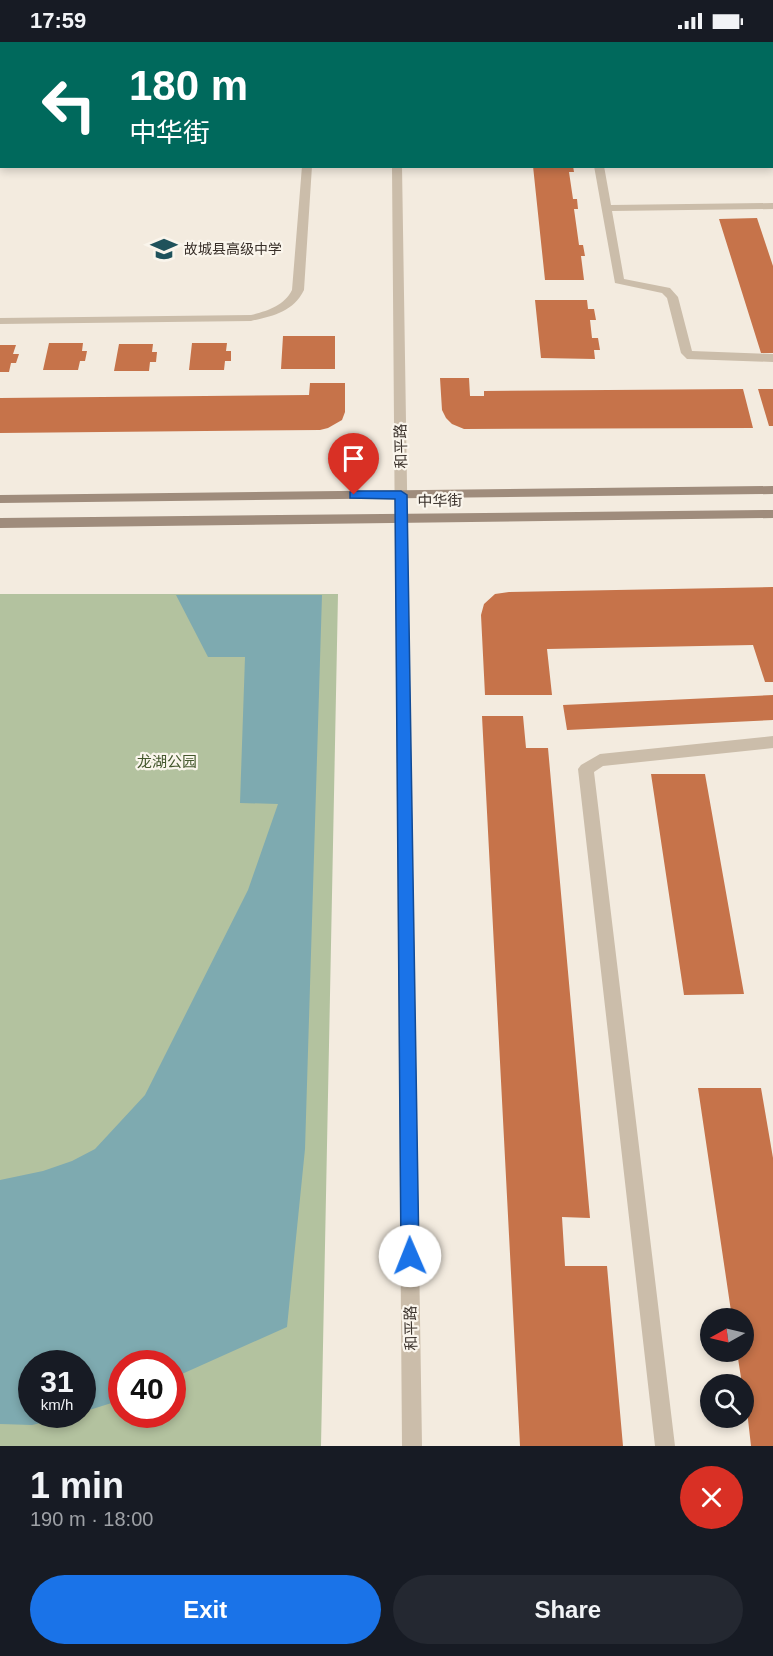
<!DOCTYPE html>
<html lang="en">
<head>
<meta charset="utf-8">
<style>
	body { margin:0; font-family:Helvetica,"Noto Sans SC",sans-serif; background:#242831; color:#f1f3f6; height:100vh; display:flex; flex-direction:column; font-size:22px; white-space:nowrap }
	* { box-sizing:border-box; margin:0 }
	p { font-size:20px; color:#9ea1a6 }
	.icon { flex:none; width:33px; height:33px; fill:none; stroke:currentColor; stroke-width:2; stroke-linecap:round; stroke-linejoin:round }
	.map { position:relative; height:1404px; overflow:hidden }
	.drawer { display:flex; flex-direction:column; background:#171b24; flex:1 }
	.drawer>* { flex:none }
	.banner { position:absolute; left:0px; top:0px; width:774px; height:126px; box-shadow:0 3px 9px #0003; background:#00695c; color:#fff; overflow:hidden }
	.needle { width:39px; rotate:262deg }
	.controls { position:absolute; left:700px; top:1266px; display:grid; gap:12px }
	.controls a { display:grid; place-items:center; width:54px; height:54px; border-radius:50%; background:#171b24; box-shadow:0 3px 9px #0003; font-size:30px }
	.speed { position:absolute; left:18px; top:1308px; display:flex; gap:12px; font-size:30px; font-weight:700; text-align:center }
	.speed>* { display:grid; place-content:center; width:78px; height:78px; border-radius:50%; background:#171b24; box-shadow:0 3px 9px #0003; line-height:1 }
	.speed small { font-size:15px; font-weight:400 }
	.speed .limit { border:9px solid #d22; background:#fff; color:#111 }
	.pin { position:absolute; display:grid; place-items:center; width:51px; height:51px; color:#fff; margin:-62px -26px; border-radius:50% 50% 50% 0; rotate:-45deg; box-shadow:0 0 6px #0007 }
	.pin .icon { rotate:45deg }
	.me { position:absolute; width:66px; margin:-33px; rotate:359deg; stroke-linejoin:round; filter:drop-shadow(0 0 4px #0008) }
	.turn { display:flex; align-items:center; gap:21px; height:126px; padding:0 30px; font-size:27px }
	.turn .icon { width:78px; height:78px; stroke-width:2.5 }
	.turn b { display:block; font-size:42px; line-height:51px }
	.round { display:grid; place-items:center; flex:none; width:63px; height:63px; border-radius:32px; background:#242831 }
	.head { display:flex; align-items:center; justify-content:space-between; height:102px; padding:0 30px }
	h1 { font-size:36px; font-weight:700; line-height:45px }
	.primary-button { display:flex; gap:12px; margin-top:auto; padding:12px 30px }
	.primary-button a { flex:1; height:69px; border-radius:36px; background:#1a73e8; color:#fff; font-size:24px; font-weight:700; line-height:69px; text-align:center }
	.primary-button a+a { background:#242831; color:#f1f3f6 }
	.status { display:flex; justify-content:space-between; align-items:center; height:42px; padding:0 30px; background:#171b24; direction:ltr }
	.status svg { height:16px; fill:currentColor }
	.map>svg:first-child { display:block }
	.green { fill:#b3c29f; fill-rule:evenodd }
	.water { fill:#7eaab0 }
	.building { fill:#c6734a }
	.lines { fill:none; stroke-linecap:round; stroke-linejoin:round }
	.service { fill:#cbbdaa; fill-rule:evenodd }
	.tertiary { fill:#cbbdaa; fill-rule:evenodd }
	.secondary { fill:#9f8c7c; fill-rule:evenodd }
	.route { fill:#1a73e8; stroke:#114b97; stroke-width:1.5 }
	.labels { text-anchor:middle; stroke-width:4.5; stroke-linejoin:round; paint-order:stroke }
	.far-poi-label { font-size:14px; fill:#39302a; stroke:#faf5ec; text-anchor:start }
	.street-label { font-size:15px; fill:#39302a; stroke:#faf5ec }
	.park-label { font-size:15px; fill:#44572d; stroke:#faf5ec }
</style>
</head>
<body>
<div class="status"><b>17:59</b><svg viewBox="0 0 49 12"><path d="M0 12V9h3v3zM5 12V6h3v6zM10 12V3h3v9zM15 12V0h3v12zM26 1h20v11H26zM47 4h2v5h-2z"/></svg></div>
<div class="map">
<svg width="773" height="1404" viewBox="0 0 773 1404">
	<rect width="100%" height="100%" fill="#f3ebdf"/>
	<path class="green" d="M0,552H338L321,1404H0ZM32,1322H82V1372H32ZM122,1322H172V1372H122Z"/>
	<path class="water" d="M176,553H322L305,1107L287,1285L173,1336L172,1322H122L121,1358L83,1370L82,1322H32V1372L76,1373L32,1383L0,1382V1138L43,1129L72,1119L95,1107L145,1053L248,848L278,762L240,761L245,615H208Z"/>
	<path class="building" d="M533,124H573L574,130H569L573,157H577L578,167H574L579,203H583L585,214H581L584,238H545Z
		M757,176L773,224V311H761L719,177Z
		M535,258H587L588,267H594L596,278H590L592,296H598L600,308H594L595,317L541,316Z
		M283,294H335V327H281Z
		M49,301H83L82,309H87L85,319H80L78,328H43Z
		M192,301H227L226,309H231V319H225L224,328H189Z
		M119,302H153L152,310H157L156,320H150L149,329H114Z
		M0,303H16L13,312H19L16,321H11L9,330H0Z
		M440,336H469L470,354H484V349L743,347L753,386L464,387L452,382L446,376L442,368Z
		M310,341H345V370L342,378L328,386L320,388L0,391V356L309,353Z
		M758,347H773V384H769Z
		M773,545V640H765L753,603L547,607L552,653H485L481,573L484,562L495,552L509,550Z
		M773,653V678L567,688L563,663Z
		M482,674H523L526,706H548L590,1176L562,1175L565,1224H607L623,1404H520Z
		M651,732H705L744,952L684,953Z
		M698,1046H761L773,1116V1404H751L744,1342H742L737,1310H744V1276H732Z"/>
	<g class="lines">
		<path class="service" d="M312,0H322L312,2Z
			M573,0H583V2H573Z
			M0,50H2V56H0Z
			M302,124H312L304,248C293,270 273,274 251,279L0,282V276L251,273C267,269 284,264 292,248Z
			M594,124H604L611,163L773,161V167L612,169L624,237L670,246L678,255L692,309L773,312V320L687,317L681,311L667,256L662,251L615,241Z
			M773,694V706L603,724L594,730L675,1404H655L578,727L581,723L600,712Z"/>
		<path class="tertiary" d="M391,0H401V2H391Z
			M392,124H402L422,1404H402Z"/>
		<path class="secondary" d="M773,444V452L0,461V453Z
			M773,468V476L0,486V476Z"/>
	</g>
	<path class="route" d="M354,449H401L407,453L419,1214L416,1220L410,1222L404,1220L401,1214L395,457L350,456V450Z"/>
	<defs>
		<g id="school-bare" transform="scale(2.07)"><path d="M0-5L7-2L0 1L-7-2ZM-4 1L0 2.5L4 1V4Q0 6-4 4Z" fill="#1f525b" stroke="#faf5ec" stroke-width="2.5" paint-order="stroke"/></g>
	</defs>
	<g fill-rule="evenodd">
		<use href="#school-bare" x="164" y="207"/>
	</g>
	<g class="labels">
		<g class="far-poi-label">
			<text x="184" y="212">故城县高级中学</text>
		</g>
		<g class="street-label">
			<text transform="translate(401 404) rotate(-91)" y="5">和平路</text>
			<text transform="translate(440 459) rotate(-1)" y="5">中华街</text>
			<text transform="translate(411 1286) rotate(-91)" y="5">和平路</text>
		</g>
		<g class="park-label">
			<text x="167" y="725">龙湖公园</text>
		</g>
	</g>
</svg>
<div class="controls">
<a><svg class="needle" viewBox="-14 -14 28 28"><path d="M0-13l5 13h-10z" fill="#e53935"/><path d="M0 13l5-13h-10z" fill="#9ea1a6"/></svg></a>
<a><svg class="icon" aria-label="search" viewBox="0 0 24 24"><circle cx="10" cy="10" r="6"/><path d="M15 15l6 6"/></svg></a>
</div>
<div class="speed"><div>31<small>km/h</small></div><div class="limit">40</div></div>
<div class="pin" style="left:354px;top:453px;background:#d93025"><svg class="icon" aria-label="arrive" viewBox="0 0 24 24"><path d="M6 21V4h12l-3 4 3 4H6"/></svg></div>
<svg class="me" style="left:410px;top:1214px" viewBox="-20 -20 40 40"><circle r="19" fill="#fff"/><path d="M0-13L10 11 0 6-10 11z" fill="#1a73e8"/></svg>
<div class="banner">
<div class="turn"><svg class="icon" aria-label="left" viewBox="0 0 24 24"><path d="M17 20v-9H6M10 6l-5 5 5 5"/></svg><div><b>180 m</b>中华街</div></div>
</div>
</div>
<section class="drawer">
<div class="head"><div><h1>1 min</h1><p>190 m · 18:00</p></div><a class="round" style="background:#d93025;color:#fff"><svg class="icon" aria-label="close" viewBox="0 0 24 24"><path d="M6 6l12 12M18 6L6 18"/></svg></a></div>
<div class="primary-button"><a>Exit</a><a>Share</a></div>
</section>
</body>
</html>
